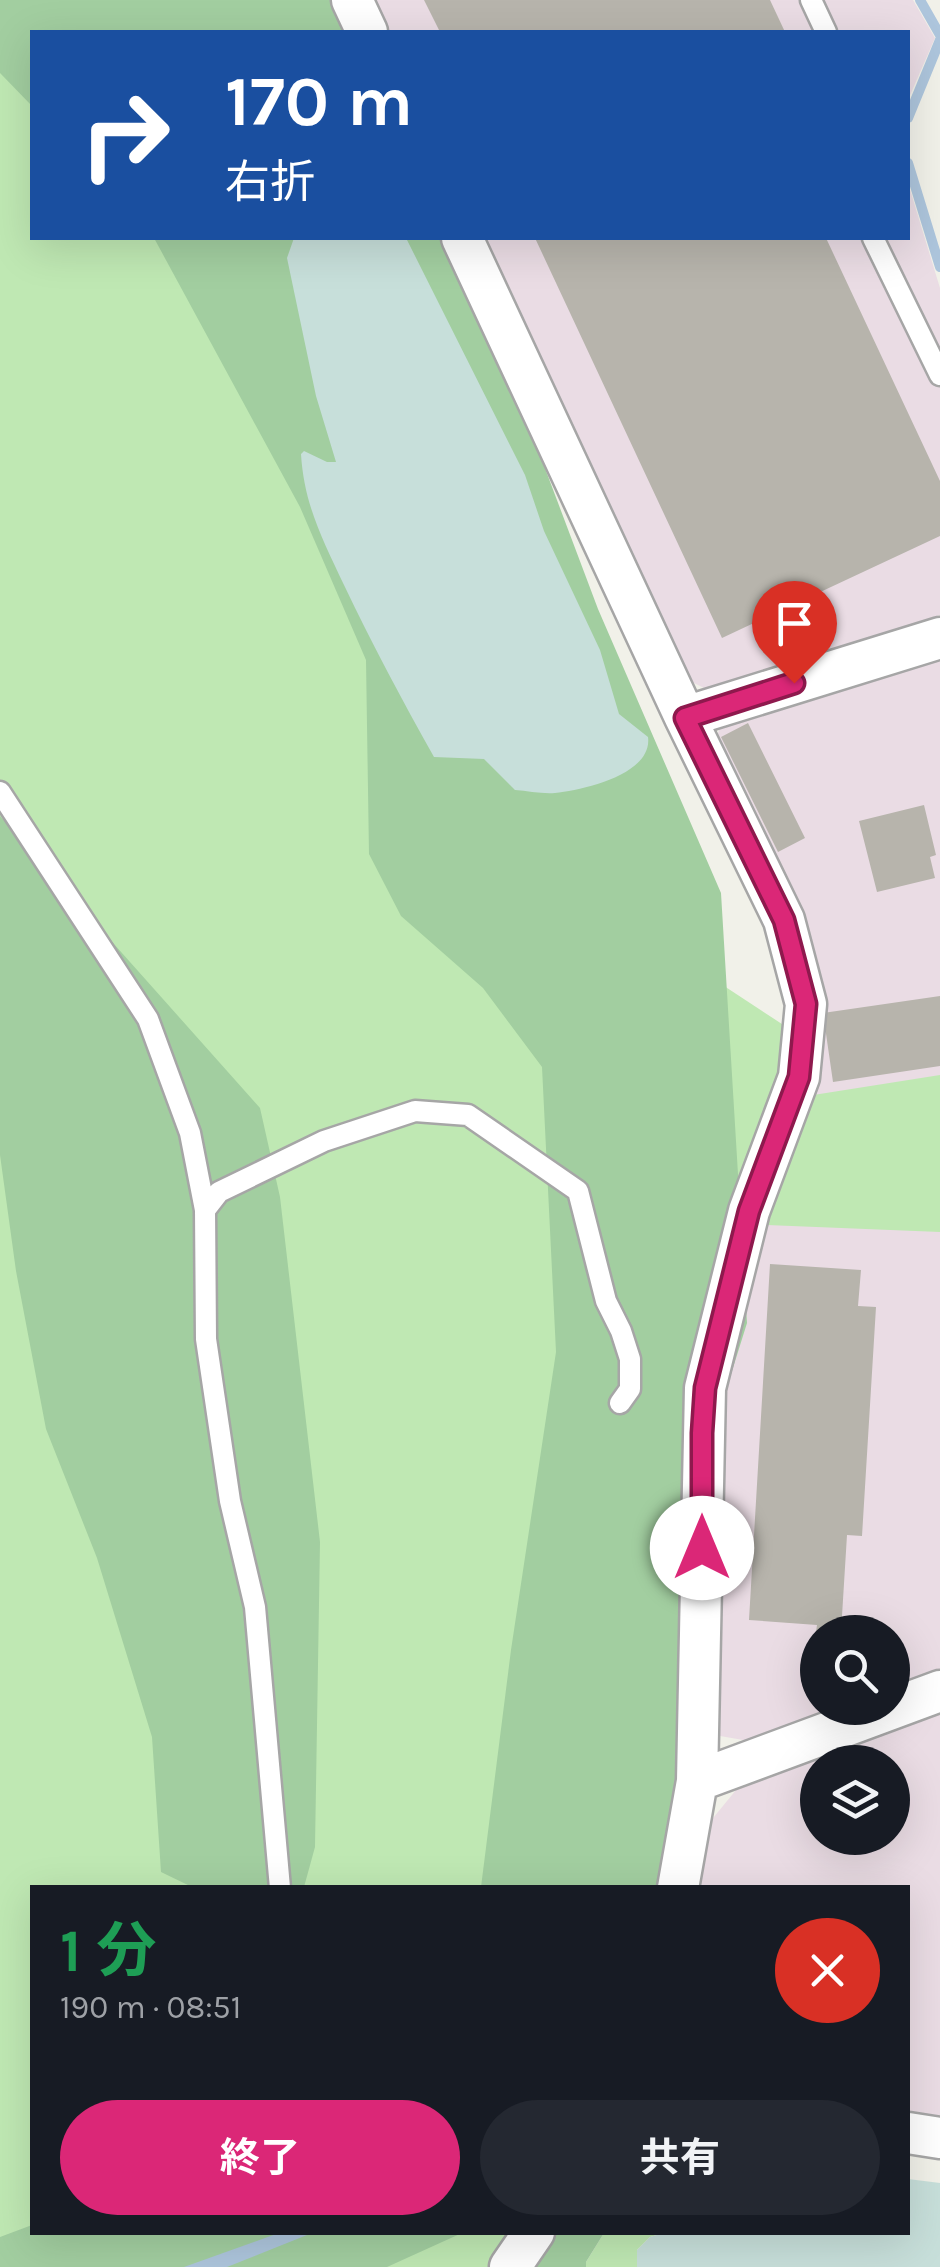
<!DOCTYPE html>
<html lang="ja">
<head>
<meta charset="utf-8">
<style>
	body { margin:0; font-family:Karla,"Noto Sans JP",sans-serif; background:#242831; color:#f1f3f6; height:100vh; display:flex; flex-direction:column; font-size:38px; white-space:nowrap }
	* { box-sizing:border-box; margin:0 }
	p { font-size:32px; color:#9ea1a6 }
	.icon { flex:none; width:55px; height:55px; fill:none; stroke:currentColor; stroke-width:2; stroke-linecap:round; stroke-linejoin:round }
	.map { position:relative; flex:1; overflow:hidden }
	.details { position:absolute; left:30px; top:1885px; width:880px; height:350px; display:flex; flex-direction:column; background:#171b24; border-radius:0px; box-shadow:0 10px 40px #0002 }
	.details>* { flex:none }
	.banner { position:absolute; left:30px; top:30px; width:880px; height:210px; border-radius:0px; box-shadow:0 10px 40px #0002; background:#1a4fa0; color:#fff; overflow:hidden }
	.controls { position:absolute; left:800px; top:1615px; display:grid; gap:20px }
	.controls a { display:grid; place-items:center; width:110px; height:110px; border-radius:50%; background:#171b24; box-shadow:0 10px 40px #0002; font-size:50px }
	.pin { position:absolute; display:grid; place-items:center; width:85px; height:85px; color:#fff; margin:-102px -42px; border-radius:50% 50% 50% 0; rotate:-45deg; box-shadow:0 0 10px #0007 }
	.pin .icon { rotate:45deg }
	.me { position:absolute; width:110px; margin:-55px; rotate:0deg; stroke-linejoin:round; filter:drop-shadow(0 0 8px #0008) }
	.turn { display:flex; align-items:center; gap:35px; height:210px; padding:0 30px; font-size:45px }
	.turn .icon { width:130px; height:130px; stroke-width:2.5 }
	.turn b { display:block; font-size:70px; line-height:85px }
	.round { display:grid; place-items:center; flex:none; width:105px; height:105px; border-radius:52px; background:#242831 }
	.overview { display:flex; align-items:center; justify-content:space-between; height:170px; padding:0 30px }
	h1 { font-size:60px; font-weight:700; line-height:75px; color:#1e9e55 }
	.action { display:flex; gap:20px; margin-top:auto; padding:20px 30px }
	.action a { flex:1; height:115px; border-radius:60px; background:#db2777; color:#fff; font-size:40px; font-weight:700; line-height:115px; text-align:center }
	.action a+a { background:#242831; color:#f1f3f6 }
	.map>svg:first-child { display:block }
	.industrial { fill:#eadce4; fill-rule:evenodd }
	.grass { fill:#bfe8b3 }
	.forest { fill:#a2cea0 }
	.wetland { fill:#c7dfda }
	.water { fill:#adc5dc }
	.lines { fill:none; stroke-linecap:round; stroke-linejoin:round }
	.stream { stroke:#adc5dc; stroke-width:10 }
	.building { fill:#b7b4ac }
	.service-casing { stroke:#a6a6a6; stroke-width:25 }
	.minor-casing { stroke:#a6a6a6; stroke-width:45 }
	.service { stroke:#fff; stroke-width:20 }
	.minor { stroke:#fff; stroke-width:40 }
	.route-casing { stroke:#8e194d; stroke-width:25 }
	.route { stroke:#db2777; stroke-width:18 }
</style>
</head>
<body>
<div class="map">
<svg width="940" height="2267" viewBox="0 0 940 2267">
	<rect width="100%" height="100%" fill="#f1f1e9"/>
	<path class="industrial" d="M368,0H913L935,38L908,100V32H383Z
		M908,183L940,288V615L706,689L684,678L478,238H908Z
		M940,659V1669L893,1687L892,1632H818V1708H838L749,1741L720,1736L715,1522L716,1388L807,1096L818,1051L714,746L720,727Z
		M940,1714V2128L908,2123V1888H694L709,1823L736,1790ZM818,1762H892V1838H818Z"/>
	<path class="grass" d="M0,0L32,32V238H223L718,982L788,1028L782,1079L747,1167L689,1754L658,1887L32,1888V2232L522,2233L497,2267H0Z
		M940,1075V1232L767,1225L807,1096Z
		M604,2233H663L650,2237L637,2250V2267H586V2262Z"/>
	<path class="forest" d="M0,0H340L355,32H32V106L0,73Z
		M154,238H452L485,309L598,609L721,893L747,1323L682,1531V1702L667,1887H481L511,1650L556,1352L542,1067L483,988L401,916L369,854L366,660L300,507Z
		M0,816L260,1108L280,1197L320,1542L315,1847L304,1887H192L161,1872L152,1737L97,1558L46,1429L16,1271L0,1155Z
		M32,2225V2232L462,2233L387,2267H0V2237Z
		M546,2233H604L586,2262V2267H523Z"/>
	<path class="wetland" d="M294,238H406L525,475L544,531L600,650L619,714L648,737C653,774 584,790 555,793C542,794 528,791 515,790L484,759L434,757C402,700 372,644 344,585C323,540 304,505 301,454L304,451L327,462H336L316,396L287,258Z
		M908,2179L940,2183V2267H637V2250L650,2237L663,2233L908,2232Z"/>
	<path class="water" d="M279,2233H312L227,2267H184Z"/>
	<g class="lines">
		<path class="stream" d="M920,0L940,35
			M908,118L940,40
			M908,163L940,267"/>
	</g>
	<path class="building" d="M424,0H770L785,32H440Z
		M535,238H826L940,481V536L722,638Z
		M748,723L805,838L778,852L721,737Z
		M924,805L936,855L930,857L935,878L877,892L859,821Z
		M940,996V1066L833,1082L823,1013Z
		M770,1264L861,1270L858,1306L876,1307L862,1536L847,1535L841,1632H816L817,1625L749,1620Z"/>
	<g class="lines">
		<g class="service-casing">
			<path id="service" d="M811,0L826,32
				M873,238L940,375
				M0,792L148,1019L190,1133L205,1210
				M280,1888L255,1607L230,1501L206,1339L205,1210L219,1192L324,1141L415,1111L468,1115L578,1191L606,1301L621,1331L630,1359V1389L620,1403"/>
		</g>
		<g class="minor-casing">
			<path id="minor" d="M352,0L367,32
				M462,238L685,717L784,920L806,1004L799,1077L749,1211L705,1388L697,1781L678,1888
				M685,717L940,638
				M697,1781L940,1691
				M908,2133L940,2138
				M510,2267L534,2232"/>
		</g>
		<use href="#service" class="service"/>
		<use href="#minor" class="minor"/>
	</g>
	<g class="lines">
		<g class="route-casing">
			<path id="route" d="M702,1548V1433L705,1388L749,1211L799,1077L806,1004L784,920L685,718L794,683"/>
		</g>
		<use href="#route" class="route"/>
	</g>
</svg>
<div class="controls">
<a><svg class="icon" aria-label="search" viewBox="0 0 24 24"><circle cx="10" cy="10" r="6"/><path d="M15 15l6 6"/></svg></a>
<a><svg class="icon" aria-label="layers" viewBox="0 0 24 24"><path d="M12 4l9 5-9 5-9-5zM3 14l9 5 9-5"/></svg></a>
</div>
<div class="pin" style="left:794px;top:683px;background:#d93025"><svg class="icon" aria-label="arrive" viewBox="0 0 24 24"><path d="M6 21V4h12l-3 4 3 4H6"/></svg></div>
<svg class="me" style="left:702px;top:1548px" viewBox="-20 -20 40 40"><circle r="19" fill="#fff"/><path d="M0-13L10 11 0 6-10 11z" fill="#db2777"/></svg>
<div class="banner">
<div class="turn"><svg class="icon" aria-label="right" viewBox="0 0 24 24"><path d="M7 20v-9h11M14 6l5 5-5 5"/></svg><div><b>170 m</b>右折</div></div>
</div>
<section class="details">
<div class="overview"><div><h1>1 分</h1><p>190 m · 08:51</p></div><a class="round" style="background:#d93025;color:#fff"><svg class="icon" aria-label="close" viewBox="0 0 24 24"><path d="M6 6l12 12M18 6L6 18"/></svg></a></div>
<div class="action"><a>終了</a><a>共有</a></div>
</section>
</div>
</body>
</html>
